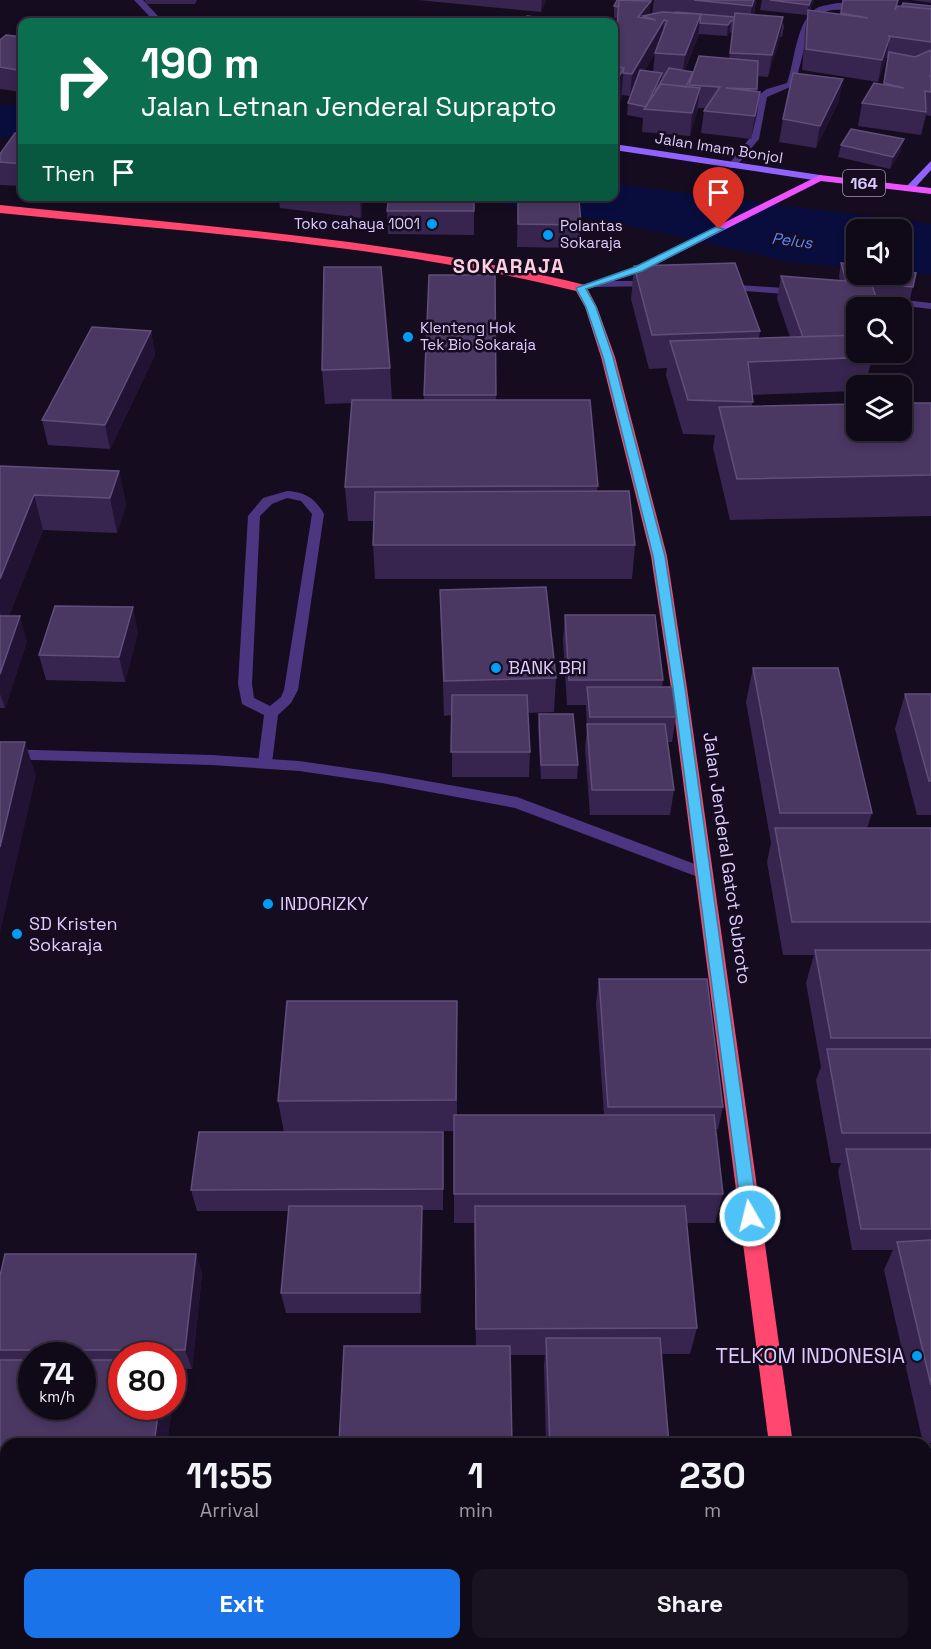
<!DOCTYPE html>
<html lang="en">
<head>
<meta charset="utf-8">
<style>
	body { margin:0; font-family:"Space Grotesk",sans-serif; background:#191221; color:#f1f3f6; height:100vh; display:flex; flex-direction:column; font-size:22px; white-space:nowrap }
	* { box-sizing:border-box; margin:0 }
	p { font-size:20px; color:#9c9aa2 }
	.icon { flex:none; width:33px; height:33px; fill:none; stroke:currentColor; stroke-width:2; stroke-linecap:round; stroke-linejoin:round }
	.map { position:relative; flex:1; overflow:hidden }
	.sheet { position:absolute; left:0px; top:1438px; width:932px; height:212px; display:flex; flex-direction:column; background:#100918; border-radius:18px 18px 0 0; box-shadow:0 3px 9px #0003,0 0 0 2px #302a37 }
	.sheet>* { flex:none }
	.hud { position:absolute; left:18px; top:18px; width:600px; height:183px; border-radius:12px; box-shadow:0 3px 9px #0003,0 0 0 2px #302a37; background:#0b6e4f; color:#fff; overflow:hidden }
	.buttons { position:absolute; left:846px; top:219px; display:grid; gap:12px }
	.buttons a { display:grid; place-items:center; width:66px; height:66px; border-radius:12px; background:#100918; box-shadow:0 3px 9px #0003,0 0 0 2px #302a37; font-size:30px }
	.speed { position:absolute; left:18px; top:1342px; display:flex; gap:12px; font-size:30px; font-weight:700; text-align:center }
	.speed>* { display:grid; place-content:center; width:78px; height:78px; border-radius:50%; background:#100918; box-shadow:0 3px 9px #0003,0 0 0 2px #302a37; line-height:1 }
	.speed small { font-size:15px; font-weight:400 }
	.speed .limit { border:9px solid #d22; background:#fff; color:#111 }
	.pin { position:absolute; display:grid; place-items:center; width:51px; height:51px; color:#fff; margin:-62px -26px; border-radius:50% 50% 50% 0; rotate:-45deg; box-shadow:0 0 6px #0007 }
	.pin .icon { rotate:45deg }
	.me { position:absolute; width:66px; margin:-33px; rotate:352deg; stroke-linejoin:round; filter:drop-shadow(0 0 4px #0008) }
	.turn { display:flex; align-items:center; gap:21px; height:126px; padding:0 24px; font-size:27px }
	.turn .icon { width:78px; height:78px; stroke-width:2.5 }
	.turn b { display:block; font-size:42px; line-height:51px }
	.then { display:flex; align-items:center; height:57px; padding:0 24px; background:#0003; gap:12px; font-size:22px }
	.eta { display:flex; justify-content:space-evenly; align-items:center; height:102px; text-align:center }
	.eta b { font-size:36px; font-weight:800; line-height:42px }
	.action { display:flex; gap:12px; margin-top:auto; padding:12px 24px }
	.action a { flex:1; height:69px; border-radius:12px; background:#1a73e8; color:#fff; font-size:24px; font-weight:800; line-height:69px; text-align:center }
	.action a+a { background:#191221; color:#f1f3f6 }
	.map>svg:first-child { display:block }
	.water { fill:#080d3e }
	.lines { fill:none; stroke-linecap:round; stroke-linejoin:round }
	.river { fill:#080d3e; fill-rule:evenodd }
	.lane { fill:#4c3681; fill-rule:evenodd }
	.street { fill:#4c3681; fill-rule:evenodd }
	.secondary { fill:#9063ff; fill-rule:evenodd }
	.primary { fill:#ec53ff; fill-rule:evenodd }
	.highway { fill:#ff476f; fill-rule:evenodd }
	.wall { fill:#38254f; fill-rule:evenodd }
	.shaded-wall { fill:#221334 }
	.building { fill:#4a3762; stroke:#614e7b; stroke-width:1.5 }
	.route { fill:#4fc3f7; stroke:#337fa1; stroke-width:1.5 }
	.poi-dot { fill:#009df7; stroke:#150c20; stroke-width:2 }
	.labels { text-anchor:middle; stroke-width:5; stroke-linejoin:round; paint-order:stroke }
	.far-street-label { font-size:15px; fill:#dfccff; stroke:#150c20 }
	.far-poi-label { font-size:15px; fill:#dfccff; stroke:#150c20; text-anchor:start }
	.shield { fill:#150c20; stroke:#a292bc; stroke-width:1.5 }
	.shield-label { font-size:16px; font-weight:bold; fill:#dfccff }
	.far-water-label { font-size:16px; font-style:italic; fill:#5a87ff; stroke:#150c20 }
	.poi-label { font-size:18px; fill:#dfccff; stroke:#150c20; text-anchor:start }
	.street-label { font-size:18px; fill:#dfccff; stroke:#150c20 }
	.far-district-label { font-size:20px; font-weight:bold; letter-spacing:1.5px; fill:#ffcee0; stroke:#150c20 }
	.near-poi-label { font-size:21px; fill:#dfccff; stroke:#150c20; text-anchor:end }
</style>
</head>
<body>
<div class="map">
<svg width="931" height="1649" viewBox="0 0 931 1649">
	<rect width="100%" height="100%" fill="#150c20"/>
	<path class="water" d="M614,184L931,224V274L902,272V230H856V268L790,262L618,223L462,197L614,196Z"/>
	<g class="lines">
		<path class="river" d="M0,105H22V137H0Z"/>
		<path class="lane" d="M287,491C305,492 315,498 324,514L298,690L291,703L278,715L272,763L265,768L258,763L264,715L242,704L238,684L248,516L263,498ZM287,498L301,501L312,514L284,690L281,697L270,706L254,698L252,684L260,516L272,504Z"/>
		<path class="street" d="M134,0H143L158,16V22H150V17Z
			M838,3H861L865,5C846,16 826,0 810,25L795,85L767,97L759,139L735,168H729V164L749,139L756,102L760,94L767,89L787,83C795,62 796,17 819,7C825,5 832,4 838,3Z
			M653,281L658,284L657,286L595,287L590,284L595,281Z
			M725,284L797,289L802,292L797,295L721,289L720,287Z
			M859,295L931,303V309L855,300L854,298Z
			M0,749L212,755L299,761L382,773L517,797L708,869L711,873L708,877H698L515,808L382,783L299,771L212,765L0,759Z
			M374,1644H425L423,1649H372Z"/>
		<path class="secondary" d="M614,144L820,175L825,178L820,181L614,150Z
			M931,161V170L913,190H907V186Z"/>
		<path class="primary" d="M820,175L931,188V194L821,181L643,271L585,290L576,288L635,267Z"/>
		<path class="highway" d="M0,205C195,226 395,238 585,285L587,288L597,307L615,357L667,556L687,688L793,1444H769L671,688L651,556L601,357L585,307L576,291C390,245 191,232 0,213Z
			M800,1644H826L827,1649H801Z"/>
	</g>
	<path class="wall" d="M145,0H197L195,4H146Z
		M418,0H546L541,12Z
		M654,0H756L754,15L782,21L784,26L782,37H780L768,77L757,76V114L751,139L701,133L704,111L705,108H698L690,136L642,132L643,118L627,115L628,103L630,96L622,95L621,99L614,112V67L617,18H614V6L652,2L650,5L649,15L652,14ZM730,32L732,33L729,59L693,72L685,70L699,34L727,36ZM655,52L653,72L645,71Z
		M762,0H814L810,10L840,14L843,0L902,6H931V116L926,115L921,135L858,126L862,103L883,85L887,58H886L878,82L802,70L805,31L807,15L760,10Z
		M912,0H931V3Z
		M22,37V92L0,89V40Z
		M839,101L816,148L779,142L783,119Z
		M22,134V186L0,185V154Z
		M841,145L901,151L890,169L838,157Z
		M175,196H254L253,201L175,200Z
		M278,196H363L361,218L280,208Z
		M474,196V235L388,234L387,211Z
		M518,199L581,225L579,248L517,247Z
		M841,263L916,273L910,299L876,297L856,308V352H889L887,362H871L865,386H856V391L752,395V406L931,403V516L730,520L713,448L715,435L683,434L666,375L667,368L649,369L631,299L634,266L760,331L759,338L790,337L777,299L781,276L840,281L839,276Z
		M495,275L496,400L598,486L597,491L635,545L632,579H375L373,545L374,521H348L345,487L352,403L325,404L322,370L390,368L392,400H424V395Z
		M151,331L155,355L110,449L48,445L42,420Z
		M0,466L119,471L126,505L117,533L43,530L9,616L27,641L5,708H0Z
		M440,590L556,678L554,712L528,713L530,752L529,777H452V715L444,716Z
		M565,615L663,680L662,687L676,717L672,742H668L674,790L670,815H590L585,748L587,728L586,705H567L563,640Z
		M138,632L125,682L46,680L39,655Z
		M753,668L872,813L867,828H931V1443H923L884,1270L893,1250H852L838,1171L841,1163H831L816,1080L821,1067L806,983L814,955H783L767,862L771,843L746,702Z
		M905,694H931V815H917L895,729Z
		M539,714L578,765L577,779H541L538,728Z
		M599,979L723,1107L718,1129H715L723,1194L715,1223H687L697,1328L690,1354H661L669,1444H546L544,1365L545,1355H510L476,1346L474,1223H454V1131L359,1132H443V1210H422L423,1227L421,1313H286L281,1293L288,1211H197L191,1190L284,1132L278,1101L457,1001V1115H604L596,1003Z
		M196,1254L202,1274L192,1369H172V1356H122V1407H172L167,1444H6V1611L0,1612V1276ZM32,1356H82V1407H32Z
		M926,1454H931V1583L926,1553Z
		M566,1644H734V1649H567Z"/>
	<path class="shaded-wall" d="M542,0H546L541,12Z
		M646,0H653L652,2L650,5L649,18L643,16L642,32L636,39L638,9Z
		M754,0H756L754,14L750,23H749L752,6Z
		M811,0H814L808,14V10L807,16L809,5Z
		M701,14L698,36L682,77L685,55Z
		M783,17L780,39L768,77L772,55Z
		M664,20L662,42L630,96L632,74Z
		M731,21L730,32L727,36L728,25Z
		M890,37L886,59L878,82L882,60Z
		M22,66V92L17,70Z
		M624,68L621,99L614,112V85Z
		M662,73L661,85L647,107Z
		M843,79L839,101L816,148L820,126Z
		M700,88L697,111L690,136L692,113Z
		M760,92L757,114L751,139L755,116Z
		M904,139L901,151L890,169L893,157Z
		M360,196H363L361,218Z
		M151,331L155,355L110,449L105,425Z
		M119,471L126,505L117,533L110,498Z
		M34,495L43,530L5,627L0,612V579Z
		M133,607L138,632L125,682L119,657Z
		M20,616L27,641L5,708L0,694V674Z
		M25,742L36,776L0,933V847Z
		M443,1132L444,1154L443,1210Z
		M422,1206L423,1227L421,1313L420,1293Z
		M196,1254L202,1274L192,1369L185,1350Z
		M172,1381L175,1386L172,1402Z
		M159,1407H172L167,1444H154Z"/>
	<path class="building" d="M617,0H619L618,7L614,6Z
		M619,0L651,1L638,17L656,20L643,16L662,12L701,14L685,55L655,53L667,21L664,20L632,74L623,73L624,68L614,67Z
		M694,0H754L752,6Z
		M770,0H811L809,5Z
		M843,0H898L895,10L897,6L931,9V42L888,36L890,37L882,60L806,49L808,10L868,18L841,13Z
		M903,3L931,6V9L902,6Z
		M676,12L734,17V21H731L728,25L700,23L701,14L675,13Z
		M735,13L783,17L772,55L730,53Z
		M527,16L573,22H522Z
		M6,35L22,37V66L17,70L0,67V40Z
		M931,50V75L930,76L931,77V92L925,91L926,112L862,103L874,83L904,88L884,83L889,52L915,57Z
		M699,56L758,61L757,89L726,88L760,92L755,116L704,111L720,87L689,85Z
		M614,67L624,68L614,85Z
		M669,68L693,72L686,87L661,84L655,92Z
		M640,70L662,73L649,101L646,107L628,103Z
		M793,73L843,79L820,126L783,119Z
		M661,84L700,88L692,113L644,109Z
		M851,129L904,139L893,157L841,145Z
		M15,133L22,134V164L0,162V154Z
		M389,196H474V211H387Z
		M518,199H579L581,225L518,224Z
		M735,263L760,331L652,335L634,266Z
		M841,263L856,265V274H902V271L916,273L913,287L846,281Z
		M324,267H381L390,368L322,370Z
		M429,275H495L496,395H424Z
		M781,276L871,283L880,308H856V335L803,337Z
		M92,327L151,331L105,425L42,420Z
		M856,335V352H869L872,357L748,362L753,402L688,400L670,341Z
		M352,400H590L598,486L345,487Z
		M902,403H931V475L737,479L719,407L856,404V430H902Z
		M0,466L119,471L110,498L34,495L0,579Z
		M629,491L635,545H373L375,492Z
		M546,587L556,678L444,681L440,590Z
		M55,606L133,607L119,657L39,655Z
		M565,615H655L663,680H569Z
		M0,616H20L0,674Z
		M753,668H838L872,813H780Z
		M587,687H672L676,717H590Z
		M905,694H931V781H929Z
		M452,695H527L530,752H451Z
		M539,714H573L578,765H541Z
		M587,724H665L674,790H592Z
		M0,742H25L0,847Z
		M775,828H931V922H792Z
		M815,950H931V1038H831Z
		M599,979H707L723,1107H608Z
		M287,1001H457L456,1100L278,1101Z
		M827,1049H931V1133H842Z
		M454,1115H714L723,1194H454Z
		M199,1132H443V1189L191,1190Z
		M846,1149H931V1229H861Z
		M289,1206H422L420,1293H281Z
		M475,1206H685L697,1328L476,1329Z
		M931,1240V1385L897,1242Z
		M5,1254H196L185,1350H0V1276Z
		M546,1338H660L669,1444H550Z
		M344,1346H510L512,1444H339Z
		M0,1360H32V1407H82V1360H122V1407H159L154,1444H6V1591H0Z
		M926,1454H931V1503L926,1474Z
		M570,1644H734V1649H570Z"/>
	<path class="route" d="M716,227L724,229L642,271L586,289L596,307L613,357L665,556L685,688L758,1216L756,1221L750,1223L744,1221L742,1216L673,688L653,556L603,357L586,307L576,288L635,267Z"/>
	<g class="poi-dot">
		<circle cx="432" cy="224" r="6"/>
		<circle cx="548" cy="235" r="6"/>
		<circle cx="408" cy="337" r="6"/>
		<circle cx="496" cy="668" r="6"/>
		<circle cx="268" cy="904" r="6"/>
		<circle cx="17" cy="934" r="6"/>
		<circle cx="917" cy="1356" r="6"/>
	</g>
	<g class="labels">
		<g class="far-street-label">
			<text transform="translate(719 148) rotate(9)" y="5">Jalan Imam Bonjol</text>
		</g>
		<g class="far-poi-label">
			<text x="420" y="229" text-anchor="end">Toko cahaya 1001</text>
			<text x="560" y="231">Polantas<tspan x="560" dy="17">Sokaraja</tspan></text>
			<text x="420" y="333">Klenteng Hok<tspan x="420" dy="17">Tek Bio Sokaraja</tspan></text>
		</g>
		<rect class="shield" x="843" y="170" width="42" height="26" rx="4.5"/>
		<g class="shield-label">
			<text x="864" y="189">164</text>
		</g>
		<g class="far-water-label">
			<text transform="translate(792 240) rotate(7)" y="6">Pelus</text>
		</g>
		<g class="poi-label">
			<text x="508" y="674">BANK BRI</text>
			<text x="280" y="910">INDORIZKY</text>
			<text x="29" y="930">SD Kristen<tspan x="29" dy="21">Sokaraja</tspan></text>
		</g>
		<g class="street-label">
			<text transform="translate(727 858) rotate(82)" y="6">Jalan Jenderal Gatot Subroto</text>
		</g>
		<g class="far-district-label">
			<text x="509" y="273">SOKARAJA</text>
		</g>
		<g class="near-poi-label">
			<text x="905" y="1363">TELKOM INDONESIA</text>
		</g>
	</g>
</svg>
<div class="buttons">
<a><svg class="icon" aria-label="sound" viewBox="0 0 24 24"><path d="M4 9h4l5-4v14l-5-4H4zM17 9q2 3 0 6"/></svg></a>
<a><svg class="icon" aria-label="search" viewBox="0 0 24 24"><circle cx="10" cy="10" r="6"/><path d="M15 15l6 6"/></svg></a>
<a><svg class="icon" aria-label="layers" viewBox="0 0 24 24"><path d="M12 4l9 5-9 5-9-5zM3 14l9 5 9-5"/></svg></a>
</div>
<div class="speed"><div>74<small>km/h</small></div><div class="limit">80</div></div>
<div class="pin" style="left:719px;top:229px;background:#d93025"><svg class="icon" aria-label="arrive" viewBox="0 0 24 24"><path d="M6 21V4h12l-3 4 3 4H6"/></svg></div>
<svg class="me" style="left:750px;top:1216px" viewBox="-20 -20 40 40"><circle r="17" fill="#4fc3f7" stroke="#fff" stroke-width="3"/><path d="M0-11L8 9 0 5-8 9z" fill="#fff"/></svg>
<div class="hud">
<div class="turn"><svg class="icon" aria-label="right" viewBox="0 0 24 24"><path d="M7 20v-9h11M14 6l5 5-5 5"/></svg><div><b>190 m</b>Jalan Letnan Jenderal Suprapto</div></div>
<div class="then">Then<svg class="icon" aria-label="arrive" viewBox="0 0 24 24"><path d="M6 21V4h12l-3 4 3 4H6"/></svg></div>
</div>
<section class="sheet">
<div class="eta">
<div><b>11:55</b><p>Arrival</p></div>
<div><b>1</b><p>min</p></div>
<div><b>230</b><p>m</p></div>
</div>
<div class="action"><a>Exit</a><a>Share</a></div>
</section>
</div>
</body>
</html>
